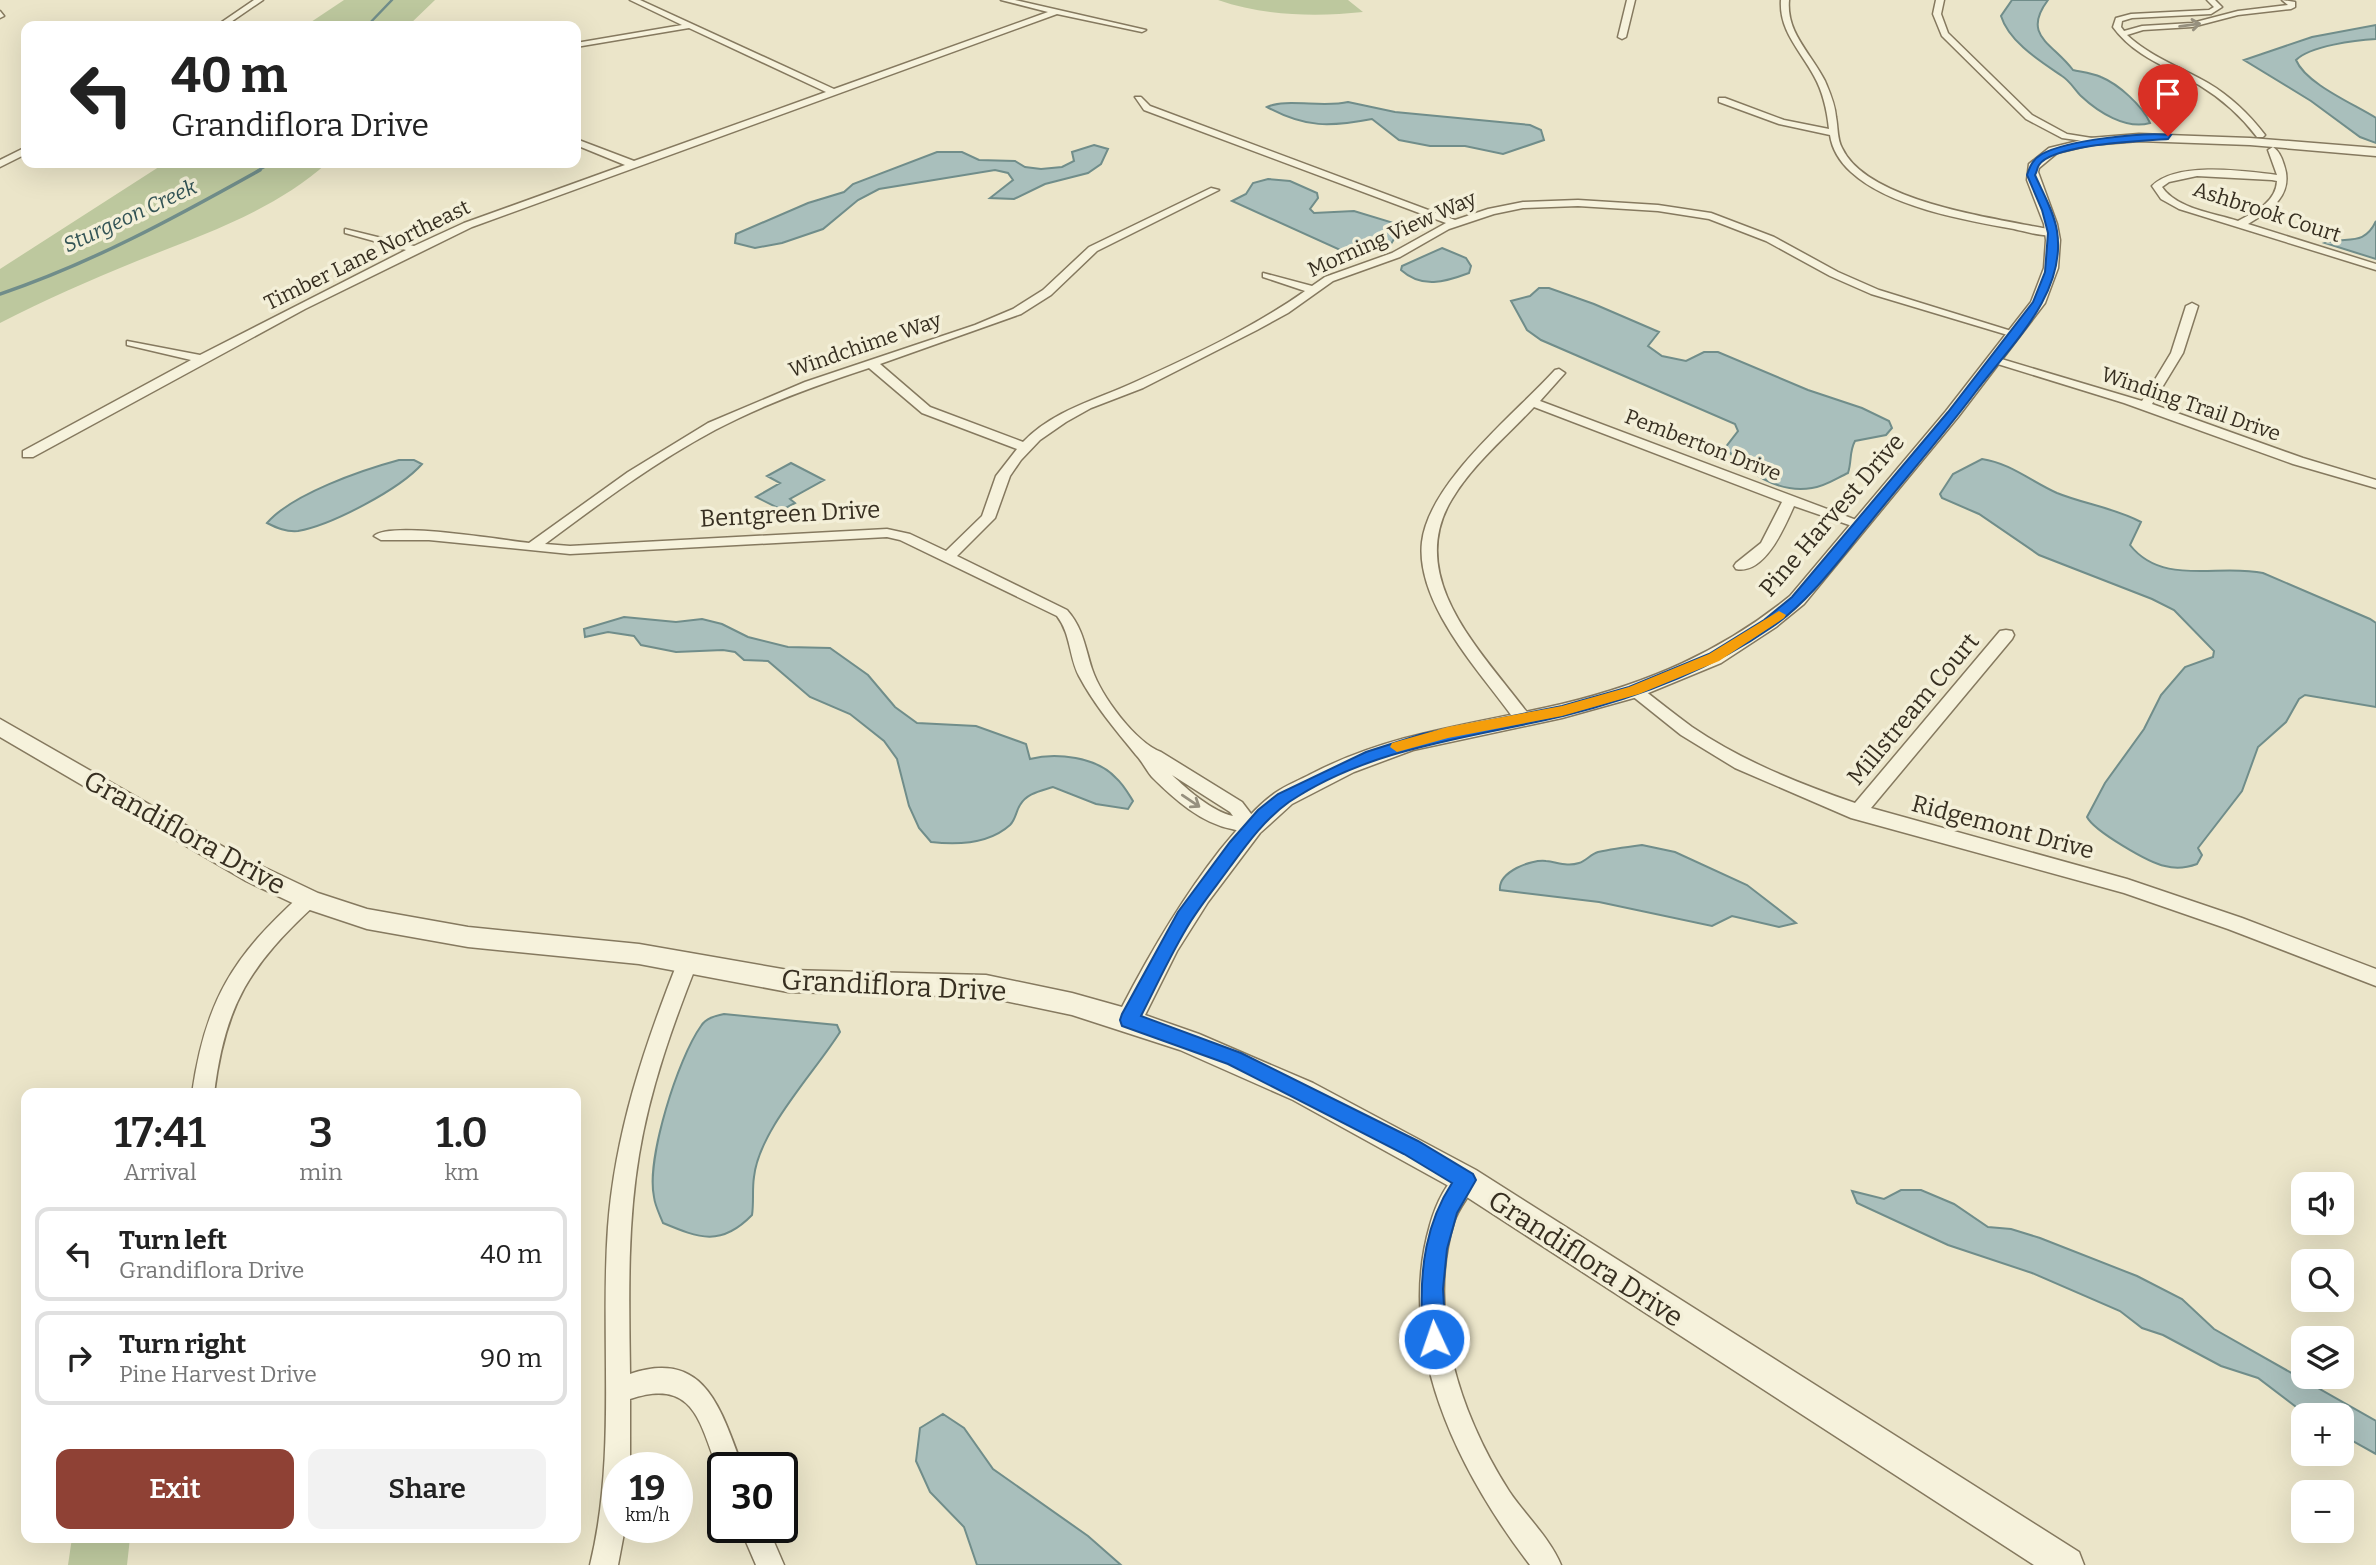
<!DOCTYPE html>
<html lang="en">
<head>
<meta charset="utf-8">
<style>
	body { margin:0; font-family:Bitter,serif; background:#f2f2f2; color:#222; height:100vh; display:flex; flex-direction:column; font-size:26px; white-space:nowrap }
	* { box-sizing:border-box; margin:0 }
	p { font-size:23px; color:#767676 }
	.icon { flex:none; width:38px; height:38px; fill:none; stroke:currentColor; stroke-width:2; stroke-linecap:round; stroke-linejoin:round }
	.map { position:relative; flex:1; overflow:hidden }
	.side { position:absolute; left:21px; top:1088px; width:560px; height:455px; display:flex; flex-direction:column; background:#fff; border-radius:14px; box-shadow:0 7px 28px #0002 }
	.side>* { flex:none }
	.hud { position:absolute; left:21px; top:21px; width:560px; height:147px; border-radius:14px; box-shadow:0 7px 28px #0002; background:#fff; color:#222; overflow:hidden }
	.controls { position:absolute; left:2291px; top:1172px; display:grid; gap:14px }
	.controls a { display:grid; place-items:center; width:63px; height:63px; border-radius:14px; background:#fff; box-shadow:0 7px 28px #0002; font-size:35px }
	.speed { position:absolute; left:602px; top:1452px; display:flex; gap:14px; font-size:35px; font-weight:700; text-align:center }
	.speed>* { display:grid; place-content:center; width:91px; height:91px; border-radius:50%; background:#fff; box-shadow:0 7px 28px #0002; line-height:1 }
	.speed small { font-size:18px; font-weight:400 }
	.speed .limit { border:4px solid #111; border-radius:10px; background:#fff; color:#111 }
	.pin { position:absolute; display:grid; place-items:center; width:60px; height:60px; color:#fff; margin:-72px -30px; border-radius:50% 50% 50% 0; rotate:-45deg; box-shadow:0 0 7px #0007 }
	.pin .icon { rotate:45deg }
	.me { position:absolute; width:77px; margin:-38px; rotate:357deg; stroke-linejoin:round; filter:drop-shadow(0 0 5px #0008) }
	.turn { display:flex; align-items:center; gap:24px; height:147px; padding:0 35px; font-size:32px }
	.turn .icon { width:91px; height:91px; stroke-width:2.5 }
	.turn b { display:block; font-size:49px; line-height:60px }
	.eta { display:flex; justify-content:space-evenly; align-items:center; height:119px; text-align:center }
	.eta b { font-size:42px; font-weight:600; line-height:49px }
	.cta { display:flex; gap:14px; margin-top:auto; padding:14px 35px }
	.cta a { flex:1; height:80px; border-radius:14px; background:#8f4135; color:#fff; font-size:28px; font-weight:600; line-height:80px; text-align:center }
	.cta a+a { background:#f2f2f2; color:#222 }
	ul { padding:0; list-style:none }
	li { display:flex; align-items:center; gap:21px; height:94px; margin:0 14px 10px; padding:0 21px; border:4px solid #e0e0e0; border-radius:14px }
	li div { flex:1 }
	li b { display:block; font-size:26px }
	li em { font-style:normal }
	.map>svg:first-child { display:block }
	.green { fill:#bdc89e }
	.water { fill:#a9bfbc; stroke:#708d8a; stroke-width:2 }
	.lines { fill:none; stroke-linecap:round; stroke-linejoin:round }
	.stream-far1 { stroke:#708d8a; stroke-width:2.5 }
	.stream { stroke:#708d8a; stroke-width:3.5 }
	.minor-casing { stroke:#85795f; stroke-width:3 }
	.tertiary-casing { stroke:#85795f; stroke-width:3 }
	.minor { fill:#f6f2dc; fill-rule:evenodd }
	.tertiary { fill:#f6f2dc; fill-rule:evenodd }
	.oneway { stroke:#96907e }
	.route { fill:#1a73e8; stroke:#114b97; stroke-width:2 }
	.slow { fill:#f59e0b }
	.labels { text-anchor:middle; stroke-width:7; stroke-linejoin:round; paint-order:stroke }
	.far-street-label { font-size:21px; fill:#372f21; stroke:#f3efd8 }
	.far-water-label { font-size:21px; font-style:italic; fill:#325355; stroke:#f3efd8 }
	.street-label { font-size:24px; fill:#372f21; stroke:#f3efd8 }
	.near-street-label { font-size:28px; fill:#372f21; stroke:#f3efd8 }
</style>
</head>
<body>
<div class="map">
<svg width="2376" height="1565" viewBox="0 0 2376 1565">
	<rect width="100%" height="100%" fill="#ebe5c9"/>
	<path class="green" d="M344,0H435L408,26H305Z
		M1218,0H1348L1363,12C1316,17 1264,16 1218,0Z
		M165,163H327C274,211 202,235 137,261C90,280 45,300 0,323V269Z
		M72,1538H130L127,1565H68Z"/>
	<path class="water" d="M2012,0H2048C2021,36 2053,43 2073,70C2082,72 2092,73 2101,77C2118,84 2142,105 2150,123C2126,130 2098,112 2081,96C2075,90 2070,81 2062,76C2040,61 2009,42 2001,16Z
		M2376,25V39C2356,40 2310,46 2296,60C2306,84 2354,104 2376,118V143L2360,137L2311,101L2244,60L2312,37Z
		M1348,102L1395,112L1530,125L1541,130L1544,140L1503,154L1465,146H1430L1399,140L1372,119C1330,127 1306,128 1267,107C1285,98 1324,108 1348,102Z
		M1094,145L1108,149L1101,164L1088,173L1045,184L1014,199L990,198L1013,180L1008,173L995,170L879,189L858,200L823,229L782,243L755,248L735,243L736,234L808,203L844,192L853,184L937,152H962L979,160L1015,161L1025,167L1041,169L1062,167L1074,161L1072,152Z
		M1268,179L1290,181L1317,193L1318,198L1310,209L1314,213L1354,211L1397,224L1400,229L1391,244L1358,258L1232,201L1246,194L1253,183Z
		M2376,221V259L2325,243C2347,236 2364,247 2376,221Z
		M1442,248L1466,258L1471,266L1469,273C1445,282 1422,289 1401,270L1402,266Z
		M1539,288H1549L1594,304L1659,332L1648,346L1662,356L1686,361L1704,352H1718L1808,390L1862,408L1889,421L1892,428L1886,435L1855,441C1849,452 1852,461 1848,473C1837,478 1824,487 1812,488C1778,494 1747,472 1725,448L1738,431L1735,424L1541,340L1527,330L1511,301L1530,296Z
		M1982,459C2010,463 2032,482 2057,493C2084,504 2115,508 2141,522L2130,545C2163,587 2219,563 2263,573L2370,619L2376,623V707L2305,695L2299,699L2286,722L2258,747L2242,791L2198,848L2202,855L2197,864C2186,868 2176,869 2165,866C2149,863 2094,831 2087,817L2105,783L2144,729L2161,695L2185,667L2213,657L2214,651L2174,610L2152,599L2039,555L1979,514L1942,498L1940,494L1953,474Z
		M399,460H414L422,464C400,489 332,525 298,531C286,532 277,528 267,523C292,494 362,470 399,460Z
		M791,463L824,480L790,499L795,503L782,510L756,497L780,483L767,476Z
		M624,617L676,622L702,619L722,624L748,637L788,647L830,648L868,675L895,707L917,723L976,726L1026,744L1030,759C1056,752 1097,757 1116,778C1123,784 1128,793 1133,801L1128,809L1096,804L1053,787C1041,791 1027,793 1020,805C1016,811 1016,819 1010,825C989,844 957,845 931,842L919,828L909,806L897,759L884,741L850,714L810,697L768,661L744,660L735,652L723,650L676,652L641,645L634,636L608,632L585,637L584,629Z
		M1642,845L1675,852L1747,885L1796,923L1779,927L1732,916L1712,926L1599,902L1500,890C1498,872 1531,859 1546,861C1557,862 1567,867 1579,863C1586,861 1591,854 1598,852C1612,849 1627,847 1642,845Z
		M724,1014L837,1025L840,1032C815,1072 759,1130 754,1177C752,1189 754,1202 752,1215C721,1247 699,1238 663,1223C660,1215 655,1206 654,1197C646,1159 678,1058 701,1026C706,1018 715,1016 724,1014Z
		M1901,1190H1921L1954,1204L1988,1227L2011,1229L2040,1238L2137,1276L2182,1299L2214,1329L2376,1421V1454L2342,1435V1416H2308L2258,1378L2221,1366L2163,1335L2142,1328L2120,1311L2032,1273L1948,1245L1857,1203L1852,1191L1884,1199Z
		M943,1414L964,1428L993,1469L1088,1536L1121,1565H977L964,1527L930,1492L916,1461L920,1428Z"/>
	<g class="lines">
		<path class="stream-far1" d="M367,26L392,0
			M257,171L272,163"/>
		<path class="stream" d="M0,294C92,263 176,217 260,170"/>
		<g class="minor-casing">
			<path id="minor" d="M254,0H263L225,26H216Z
				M630,0H640L834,89L1048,12L1001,0H1015L1146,30L1142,32L1057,14L472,227L305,309L33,457H23V451L191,360L127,345V341L200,355L406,250L345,233V229L414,246L464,223L625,165L576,145V139L634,161L826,92L689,28L576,47V43L682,25Z
				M1627,0H1635L1626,37L1622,39L1618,37Z
				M1781,0H1789C1786,33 1811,53 1825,81C1830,93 1835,104 1836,117C1838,127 1837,139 1842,148C1868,204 2003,219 2057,231V235C2043,237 2027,232 2014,229C1964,220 1889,207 1851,172C1840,162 1832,149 1830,135L1779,124L1719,102V98H1725L1784,120L1829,129C1827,110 1823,92 1814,76C1800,50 1779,31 1781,0Z
				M1936,0H1944L1941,14L1948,33L2032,115L2067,134L2098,139V143L2062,138L2026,119L1942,36L1933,14Z
				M2207,0H2215L2222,7L2211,14L2132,18L2122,21L2121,27L2124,31L2142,26L2192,23L2238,11L2288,5L2282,0L2295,2V7L2291,9L2238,15L2192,27L2143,30L2127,35C2151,57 2180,67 2208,83C2230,96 2249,114 2265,135L2263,137H2257C2241,116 2222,99 2199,85C2168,67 2135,57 2113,27L2116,18L2131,14L2209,10L2214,7Z
				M0,11L4,16L0,18Z
				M1135,97H1141L1150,106L1455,220L1488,209L1523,202L1578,200L1658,205L1711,213L1774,237L1838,272L1879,290L2021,334L2011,336L1871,294L1830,276L1766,241L1709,219L1658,211L1578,206L1523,208L1494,214L1449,229L1400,257L1333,281L1288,313L1257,330L1143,388L1091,408L1066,422L1040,440L1021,460L1010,476L995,518L957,556L1067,610C1083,628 1085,647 1092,669C1101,696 1135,742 1161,752L1242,802L1261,827L1258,832C1249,835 1241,831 1232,829C1201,823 1174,799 1152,777C1146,770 1142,761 1136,755C1115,729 1095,706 1079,676C1069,657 1071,634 1057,616L900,540L887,537L570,554L429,540H381L374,536C390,521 502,540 529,543L628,472L708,423L805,382L975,325L1013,309L1043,290L1089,247L1211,188L1219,190L1097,251L1051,295L1021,314L880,364L930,407L1023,442C1054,410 1096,400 1135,382C1193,356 1254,327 1305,291L1263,277V273L1312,286L1325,277L1392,253L1446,223L1144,110ZM869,368L922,413L1017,449L996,476L982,516L946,551L910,534L887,529L570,546L545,544C600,503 655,462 715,430C764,404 817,385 869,368ZM1172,775L1230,812L1233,816C1211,811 1188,790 1172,775Z
				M26,147V154L0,167V160Z
				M2273,147C2279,151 2282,158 2284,165C2294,194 2272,210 2248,224L2376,264V270L2179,209L2161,199L2152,186C2177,161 2244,171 2277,175L2268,150ZM2197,176L2272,180L2277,181C2276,202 2255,212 2238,221C2214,213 2177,209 2162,187L2169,182Z
				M2192,303L2198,306L2183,353L2152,404L2303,458L2376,480V488L2293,464L2124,403L1988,361L1998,358L2142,401L2171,353L2186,306Z
				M1559,369L1565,373L1540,401L1867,524L1865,527H1855L1794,506C1785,526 1765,575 1736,569L1734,566L1736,563L1761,543L1782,502L1534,407C1506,437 1473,464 1452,499C1403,579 1485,655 1529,715L1531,719L1529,723H1517C1492,688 1463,656 1442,618C1430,596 1419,568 1422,542C1429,482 1515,414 1555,370Z
				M2006,630L2012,631L2014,635L2012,639L1871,808L2127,879L2242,918L2376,969V986L2228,929L2124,893L1851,818L1735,768L1681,735L1626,691L1634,686L1640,687C1657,700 1674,714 1692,727C1742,761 1798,783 1855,803L2000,631Z
				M309,892L316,894L319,899L316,904C250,965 225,1004 214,1094H192C205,1001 233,956 302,894Z
				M688,953L695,955L698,961C673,1024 650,1088 639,1155C627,1227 629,1301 630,1374C706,1348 721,1411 743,1468H723V1478L721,1477C700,1428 698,1376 630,1399V1468H618V1528H625L618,1565H590C617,1455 600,1339 608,1227C615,1133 644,1047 678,961L681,955Z
				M1466,1169L1474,1173L1477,1180C1471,1195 1459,1206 1454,1222C1426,1313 1460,1414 1509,1491C1525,1515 1550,1538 1561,1565H1530C1458,1471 1395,1346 1430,1225C1435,1207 1447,1177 1466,1169Z
				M740,1528H768L784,1565H756Z"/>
		</g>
		<g class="tertiary-casing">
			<path id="tertiary" d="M2139,134L2250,138L2376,148V156L2250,145L2139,141L2090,145L2057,153L2039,168L2038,172L2057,224L2060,240L2058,268L2045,303L1958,417L1804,604L1776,627L1721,663L1641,696L1562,718L1413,750L1354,772L1292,804L1260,833L1208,902L1177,951L1145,1015L1199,1034L1313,1083L1476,1170L2079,1552L2084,1565H2034L1456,1190L1293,1100L1180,1050L1072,1015L986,997L788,992L639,964L468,947L367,929L301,907L246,881L0,737V719L236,854L318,893L367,909L468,927L639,944L788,970L986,975L1072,993L1122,1007C1151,951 1181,900 1220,850C1237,830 1253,809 1275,793C1286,785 1300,780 1313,773C1393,732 1476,724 1562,704C1648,683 1721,652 1790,596L1946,411L2031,302L2044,268L2046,240L2044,224L2027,180L2029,164L2049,148L2090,138Z"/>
		</g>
		<use href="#minor" class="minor"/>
		<use href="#tertiary" class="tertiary"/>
	</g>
	<defs><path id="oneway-shaft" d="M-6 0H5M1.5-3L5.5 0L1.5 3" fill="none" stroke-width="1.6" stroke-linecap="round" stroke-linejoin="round" transform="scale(1.75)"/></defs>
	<g class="oneway">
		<use href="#oneway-shaft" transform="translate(2190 25) rotate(-7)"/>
		<use href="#oneway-shaft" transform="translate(1191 801) rotate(34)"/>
	</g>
	<path class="route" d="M2171,135L2168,139C2143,141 2053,144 2039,165C2037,168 2037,172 2035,175C2043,193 2054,212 2057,231C2067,295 2008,348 1974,394C1940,439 1903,481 1868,525C1839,560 1810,601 1772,627C1709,671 1637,698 1563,716C1470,738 1371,747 1289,802C1265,819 1247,844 1230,867C1217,885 1203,902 1191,921C1172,951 1157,985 1141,1016L1241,1053L1418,1141L1473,1174L1476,1180L1457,1213L1447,1249L1443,1289L1446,1339L1442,1347L1434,1351L1426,1347C1422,1337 1422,1326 1422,1315C1420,1268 1426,1223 1452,1183L1404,1154L1228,1064L1122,1026L1120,1020L1122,1014L1178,912L1230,842L1258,810L1278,794L1366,752L1422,734L1562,706L1629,687L1709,654L1764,620L1792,597L1948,412L2033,302L2045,272L2048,233L2042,210L2027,175C2030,166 2033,159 2042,154C2068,140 2142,132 2171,135Z"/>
	<path class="slow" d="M1779,611L1786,615L1784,618L1719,661L1639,694L1562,716L1448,738L1397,752L1390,747L1392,743L1448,727L1562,706L1629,687L1709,654Z"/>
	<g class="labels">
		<g class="far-street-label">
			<text transform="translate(2267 212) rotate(18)" y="7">Ashbrook Court</text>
			<text transform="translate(1392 234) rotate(-24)" y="7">Morning View Way</text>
			<text transform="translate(367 255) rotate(-26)" y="7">Timber Lane Northeast</text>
			<text transform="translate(865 345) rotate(-19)" y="7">Windchime Way</text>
			<text transform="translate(2191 404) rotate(19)" y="7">Winding Trail Drive</text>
			<text transform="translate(1703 445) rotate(21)" y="7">Pemberton Drive</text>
		</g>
		<g class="far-water-label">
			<text transform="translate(130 216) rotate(-25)" y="7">Sturgeon Creek</text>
		</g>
		<g class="street-label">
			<text transform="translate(790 514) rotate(-3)" y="8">Bentgreen Drive</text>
			<text transform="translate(1832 515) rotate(-49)" y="8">Pine Harvest Drive</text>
			<text transform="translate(1913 709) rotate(-50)" y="8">Millstream Court</text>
			<text transform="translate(2003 827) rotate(15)" y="8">Ridgemont Drive</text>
		</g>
		<g class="near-street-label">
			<text transform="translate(185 832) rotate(29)" y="10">Grandiflora Drive</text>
			<text transform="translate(894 985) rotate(3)" y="10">Grandiflora Drive</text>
			<text transform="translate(1586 1258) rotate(33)" y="10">Grandiflora Drive</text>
		</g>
	</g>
</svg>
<div class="controls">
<a><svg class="icon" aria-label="sound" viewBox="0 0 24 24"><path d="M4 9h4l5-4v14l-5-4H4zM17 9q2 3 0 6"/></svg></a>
<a><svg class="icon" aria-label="search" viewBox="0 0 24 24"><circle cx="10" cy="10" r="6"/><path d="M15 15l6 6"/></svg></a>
<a><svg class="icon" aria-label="layers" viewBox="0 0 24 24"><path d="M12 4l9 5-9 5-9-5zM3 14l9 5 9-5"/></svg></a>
<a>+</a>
<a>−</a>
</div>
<div class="speed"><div>19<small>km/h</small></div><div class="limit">30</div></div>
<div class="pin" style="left:2168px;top:136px;background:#d93025"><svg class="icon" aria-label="arrive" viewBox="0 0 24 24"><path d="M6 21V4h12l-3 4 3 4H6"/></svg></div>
<svg class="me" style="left:1434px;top:1339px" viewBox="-20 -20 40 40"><circle r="17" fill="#1a73e8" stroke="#fff" stroke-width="3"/><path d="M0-11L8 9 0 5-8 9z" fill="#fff"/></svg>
<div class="hud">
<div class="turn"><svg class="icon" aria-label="left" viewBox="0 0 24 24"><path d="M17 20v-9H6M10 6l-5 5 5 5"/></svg><div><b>40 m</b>Grandiflora Drive</div></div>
</div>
<section class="side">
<div class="eta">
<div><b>17:41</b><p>Arrival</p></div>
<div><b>3</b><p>min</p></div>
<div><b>1.0</b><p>km</p></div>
</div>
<ul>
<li><svg class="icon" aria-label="left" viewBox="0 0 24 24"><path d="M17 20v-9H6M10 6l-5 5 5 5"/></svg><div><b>Turn left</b><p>Grandiflora Drive</p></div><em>40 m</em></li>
<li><svg class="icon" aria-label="right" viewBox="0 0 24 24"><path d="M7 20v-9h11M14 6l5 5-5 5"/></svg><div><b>Turn right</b><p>Pine Harvest Drive</p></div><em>90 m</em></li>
</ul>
<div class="cta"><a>Exit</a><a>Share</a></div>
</section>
</div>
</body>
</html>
